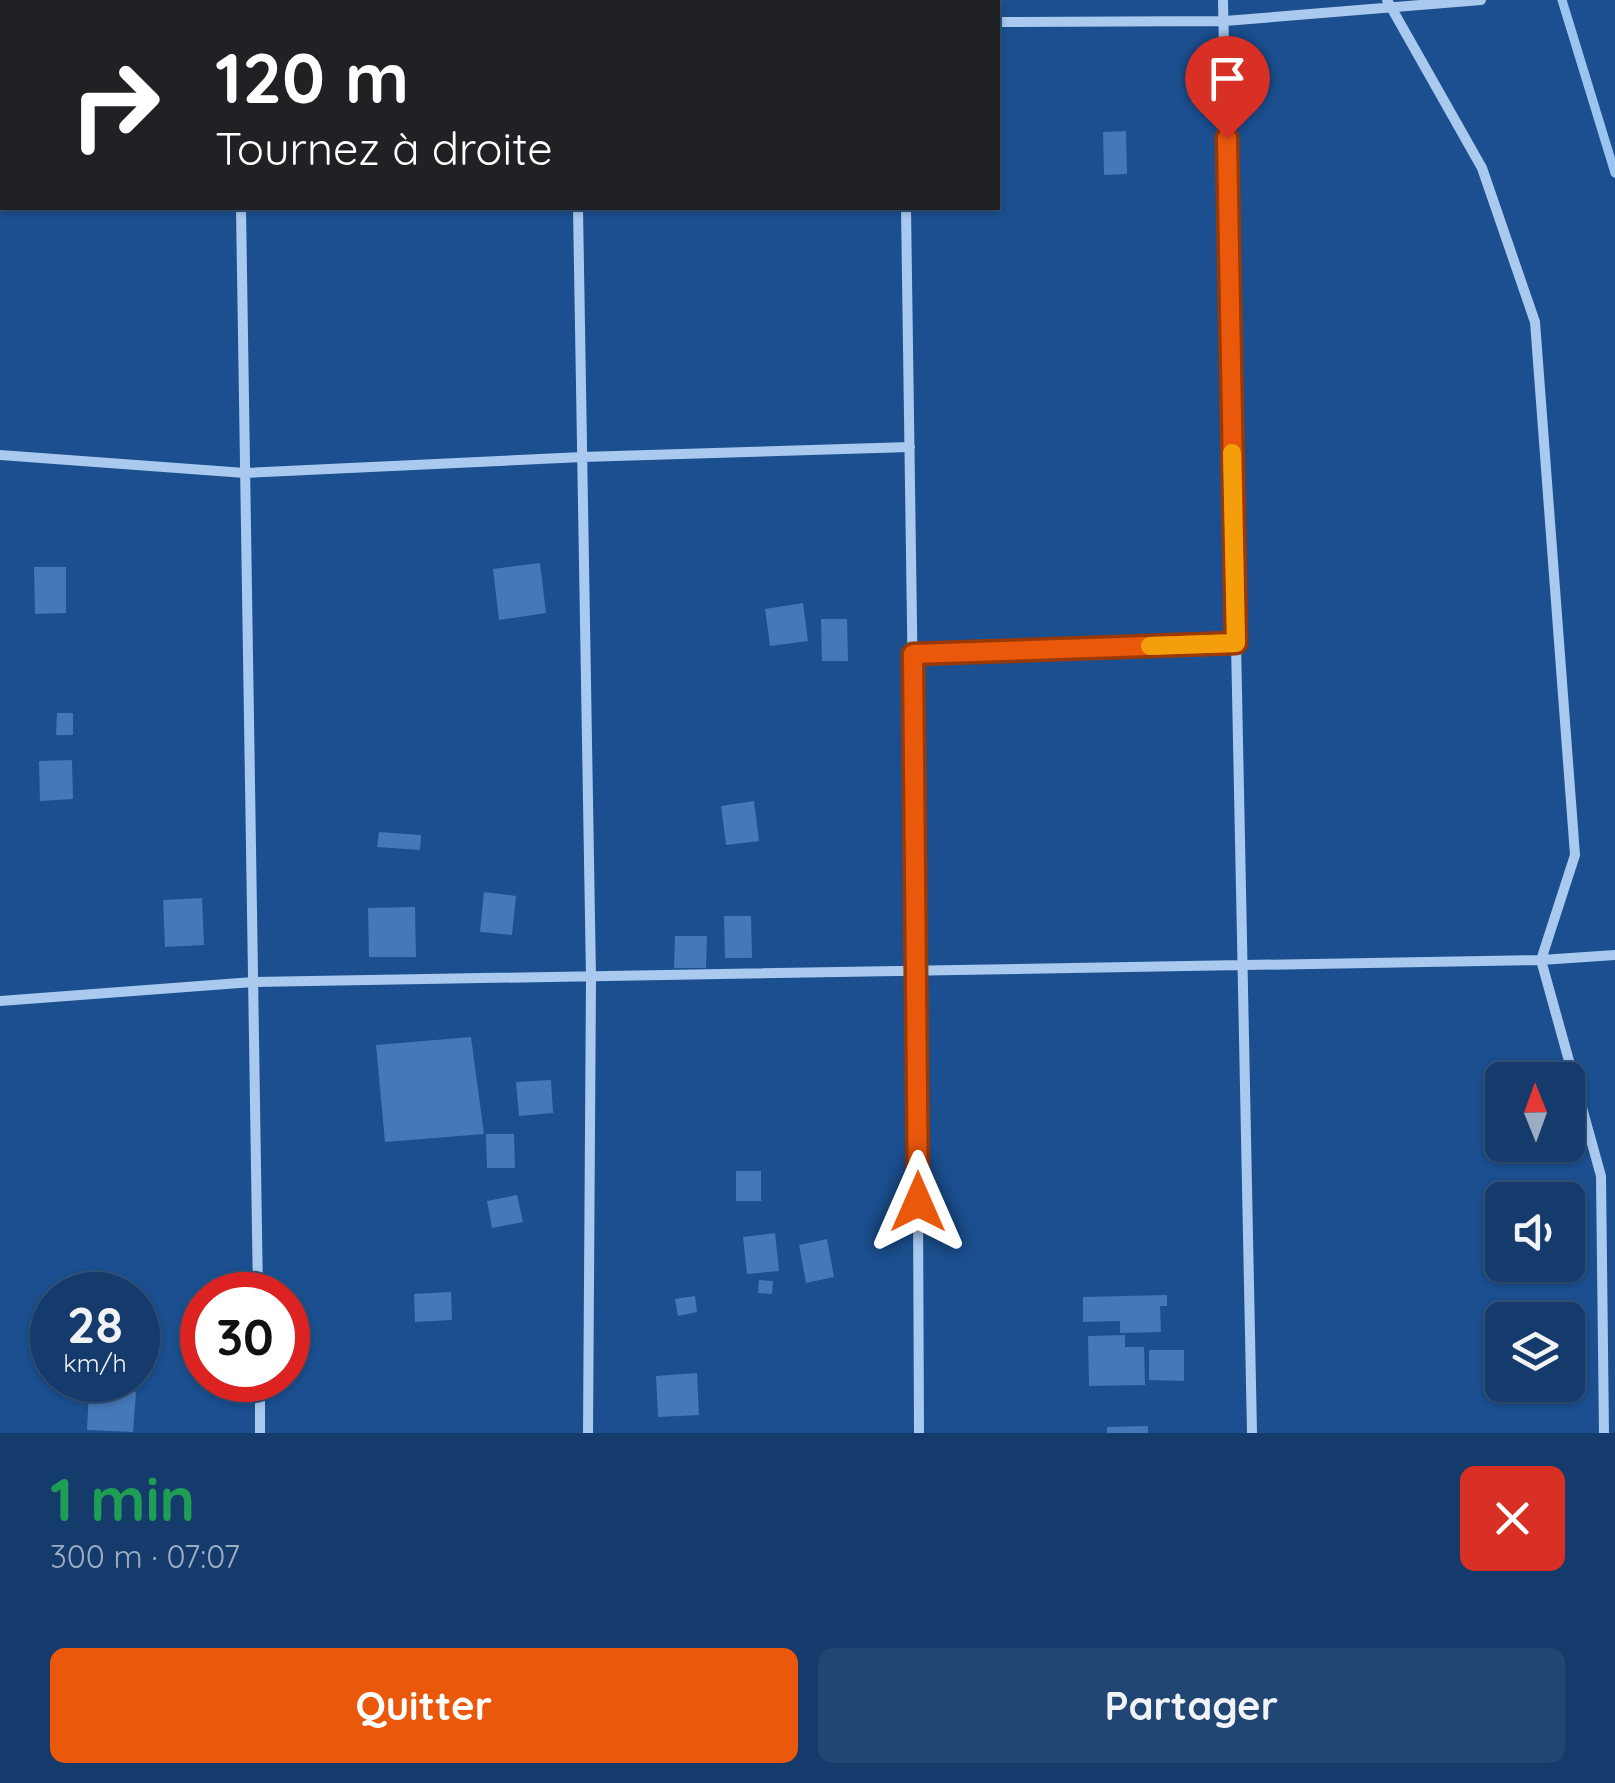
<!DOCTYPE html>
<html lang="fr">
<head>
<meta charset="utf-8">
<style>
	body { margin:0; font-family:Quicksand,sans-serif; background:#214673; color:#f1f3f6; height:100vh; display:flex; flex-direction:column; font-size:38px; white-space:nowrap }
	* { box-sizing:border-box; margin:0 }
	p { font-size:32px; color:#9dadc1 }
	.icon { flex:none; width:55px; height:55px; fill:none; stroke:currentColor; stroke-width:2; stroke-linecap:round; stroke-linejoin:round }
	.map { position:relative; height:1433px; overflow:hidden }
	.panel { display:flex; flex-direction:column; background:#143b6b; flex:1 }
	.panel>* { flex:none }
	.guide { position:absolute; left:0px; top:0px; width:1000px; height:210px; box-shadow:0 2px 8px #0004,0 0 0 2px #33557e; background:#202124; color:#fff; overflow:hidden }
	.needle { width:65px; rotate:359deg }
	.controls { position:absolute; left:1485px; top:1062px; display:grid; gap:20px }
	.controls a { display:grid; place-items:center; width:100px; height:100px; border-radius:15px; background:#143b6b; box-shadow:0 2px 8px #0004,0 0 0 2px #33557e; font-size:50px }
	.speed { position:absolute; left:30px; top:1272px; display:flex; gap:20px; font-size:50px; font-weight:700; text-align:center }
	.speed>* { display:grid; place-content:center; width:130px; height:130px; border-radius:50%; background:#143b6b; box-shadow:0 2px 8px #0004,0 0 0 2px #33557e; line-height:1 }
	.speed small { font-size:25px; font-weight:400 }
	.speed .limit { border:15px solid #d22; background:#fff; color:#111 }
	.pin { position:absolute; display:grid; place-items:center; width:85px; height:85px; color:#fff; margin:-102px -42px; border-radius:50% 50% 50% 0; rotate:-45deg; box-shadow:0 0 10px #0007 }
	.pin .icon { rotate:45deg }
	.me { position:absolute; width:110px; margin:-55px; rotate:0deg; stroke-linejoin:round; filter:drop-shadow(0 0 8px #0008) }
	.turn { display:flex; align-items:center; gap:35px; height:210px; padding:0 50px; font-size:45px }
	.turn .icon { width:130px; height:130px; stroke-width:2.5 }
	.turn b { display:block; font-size:70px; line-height:85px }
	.round { display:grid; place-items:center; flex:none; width:105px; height:105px; border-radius:15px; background:#214673 }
	.headline { display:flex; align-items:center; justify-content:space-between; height:170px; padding:0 50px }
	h1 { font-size:60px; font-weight:800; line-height:75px; color:#1e9e55 }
	.action { display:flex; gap:20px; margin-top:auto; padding:20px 50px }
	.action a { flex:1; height:115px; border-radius:15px; background:#ea580c; color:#fff; font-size:40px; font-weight:800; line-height:115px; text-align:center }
	.action a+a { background:#214673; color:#f1f3f6 }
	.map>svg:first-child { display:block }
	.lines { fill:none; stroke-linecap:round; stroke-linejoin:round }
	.stream { stroke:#9cc4f0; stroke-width:9 }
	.building { fill:#4478b7 }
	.street { stroke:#a9c9ee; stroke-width:10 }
	.route-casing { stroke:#983908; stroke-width:25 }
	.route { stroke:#ea580c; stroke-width:18 }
	.slow { stroke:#f59e0b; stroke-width:18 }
</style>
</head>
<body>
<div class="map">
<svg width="1615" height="1433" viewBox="0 0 1615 1433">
	<rect width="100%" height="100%" fill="#1b4f8f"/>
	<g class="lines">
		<path class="stream" d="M1562,0L1615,173"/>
	</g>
	<path class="building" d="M1126,131L1127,174L1104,175L1103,132Z
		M540,563L546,613L499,620L493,569Z
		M34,567H66V613L35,614Z
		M803,603L808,641L770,646L765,609Z
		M821,619H847L848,661H822Z
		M57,713H73V735H56Z
		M72,760L73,799L40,801L39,761Z
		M754,801L759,841L726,845L721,806Z
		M379,832L421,835L420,850L377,847Z
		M484,892L516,896L512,935L480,932Z
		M202,898L204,945L165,947L163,900Z
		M415,907L416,957H369L368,908Z
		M724,916H751L752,958H725Z
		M675,936H707L706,968H674Z
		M471,1037L484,1134L385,1142L376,1045Z
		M551,1080L553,1113L519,1116L516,1082Z
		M486,1134H514L515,1168H487Z
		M736,1171H761V1201H736Z
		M517,1195L523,1222L492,1228L487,1201Z
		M775,1233L779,1271L747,1274L743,1237Z
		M827,1239L834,1277L806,1283L799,1245Z
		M759,1280L773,1281L772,1294L758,1293Z
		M451,1292L452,1320L415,1322L414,1294Z
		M1167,1295V1306H1160L1161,1332L1120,1333V1321L1083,1322V1297Z
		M695,1296L697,1312L678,1316L675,1299Z
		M1125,1335V1347H1144L1145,1385L1089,1386L1088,1336Z
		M1149,1350H1184V1381L1149,1380Z
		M697,1373L699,1415L658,1417L656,1376Z
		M89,1390L136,1392L133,1432L87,1430Z
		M1148,1426V1433H1107V1427Z"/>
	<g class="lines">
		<path class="street" d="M574,0V2
			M902,0V2
			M1223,0L1252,1433
			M1387,0L1482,168L1535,322L1575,855L1541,960L1601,1176L1604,1433
			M998,22L1225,21L1481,0
			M0,26H2
			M241,208L258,1295
			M578,208L591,978L588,1433
			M906,208L917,971L919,1433
			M0,455L245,473L582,457L910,447
			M913,654L1236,643
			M0,1001L253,982L1541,960L1615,955
			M260,1380V1433"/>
	</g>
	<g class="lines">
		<g class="route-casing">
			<path id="route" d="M918,1202L913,654L1236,643L1227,138"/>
		</g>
		<use href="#route" class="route"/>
		<path class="slow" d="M1150,646L1236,643L1232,453"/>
	</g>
</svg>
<div class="controls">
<a><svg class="needle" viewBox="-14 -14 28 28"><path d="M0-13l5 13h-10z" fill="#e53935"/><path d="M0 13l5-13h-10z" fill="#9dadc1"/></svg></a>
<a><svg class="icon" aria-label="sound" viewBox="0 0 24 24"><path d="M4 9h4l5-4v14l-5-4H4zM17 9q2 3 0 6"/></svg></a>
<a><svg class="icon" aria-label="layers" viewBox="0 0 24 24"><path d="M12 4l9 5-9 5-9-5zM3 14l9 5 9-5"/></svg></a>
</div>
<div class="speed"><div>28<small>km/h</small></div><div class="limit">30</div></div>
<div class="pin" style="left:1227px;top:138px;background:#d93025"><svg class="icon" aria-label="arrive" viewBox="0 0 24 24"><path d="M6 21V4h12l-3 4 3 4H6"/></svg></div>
<svg class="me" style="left:918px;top:1202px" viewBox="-20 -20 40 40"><path d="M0-17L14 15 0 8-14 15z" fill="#ea580c" stroke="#fff" stroke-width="4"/></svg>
<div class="guide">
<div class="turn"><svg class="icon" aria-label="right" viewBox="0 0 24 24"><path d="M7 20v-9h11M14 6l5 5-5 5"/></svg><div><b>120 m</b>Tournez à droite</div></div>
</div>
</div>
<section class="panel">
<div class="headline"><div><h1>1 min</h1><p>300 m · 07:07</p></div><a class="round" style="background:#d93025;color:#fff"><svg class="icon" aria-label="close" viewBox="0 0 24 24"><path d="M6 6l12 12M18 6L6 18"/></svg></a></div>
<div class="action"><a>Quitter</a><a>Partager</a></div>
</section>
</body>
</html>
